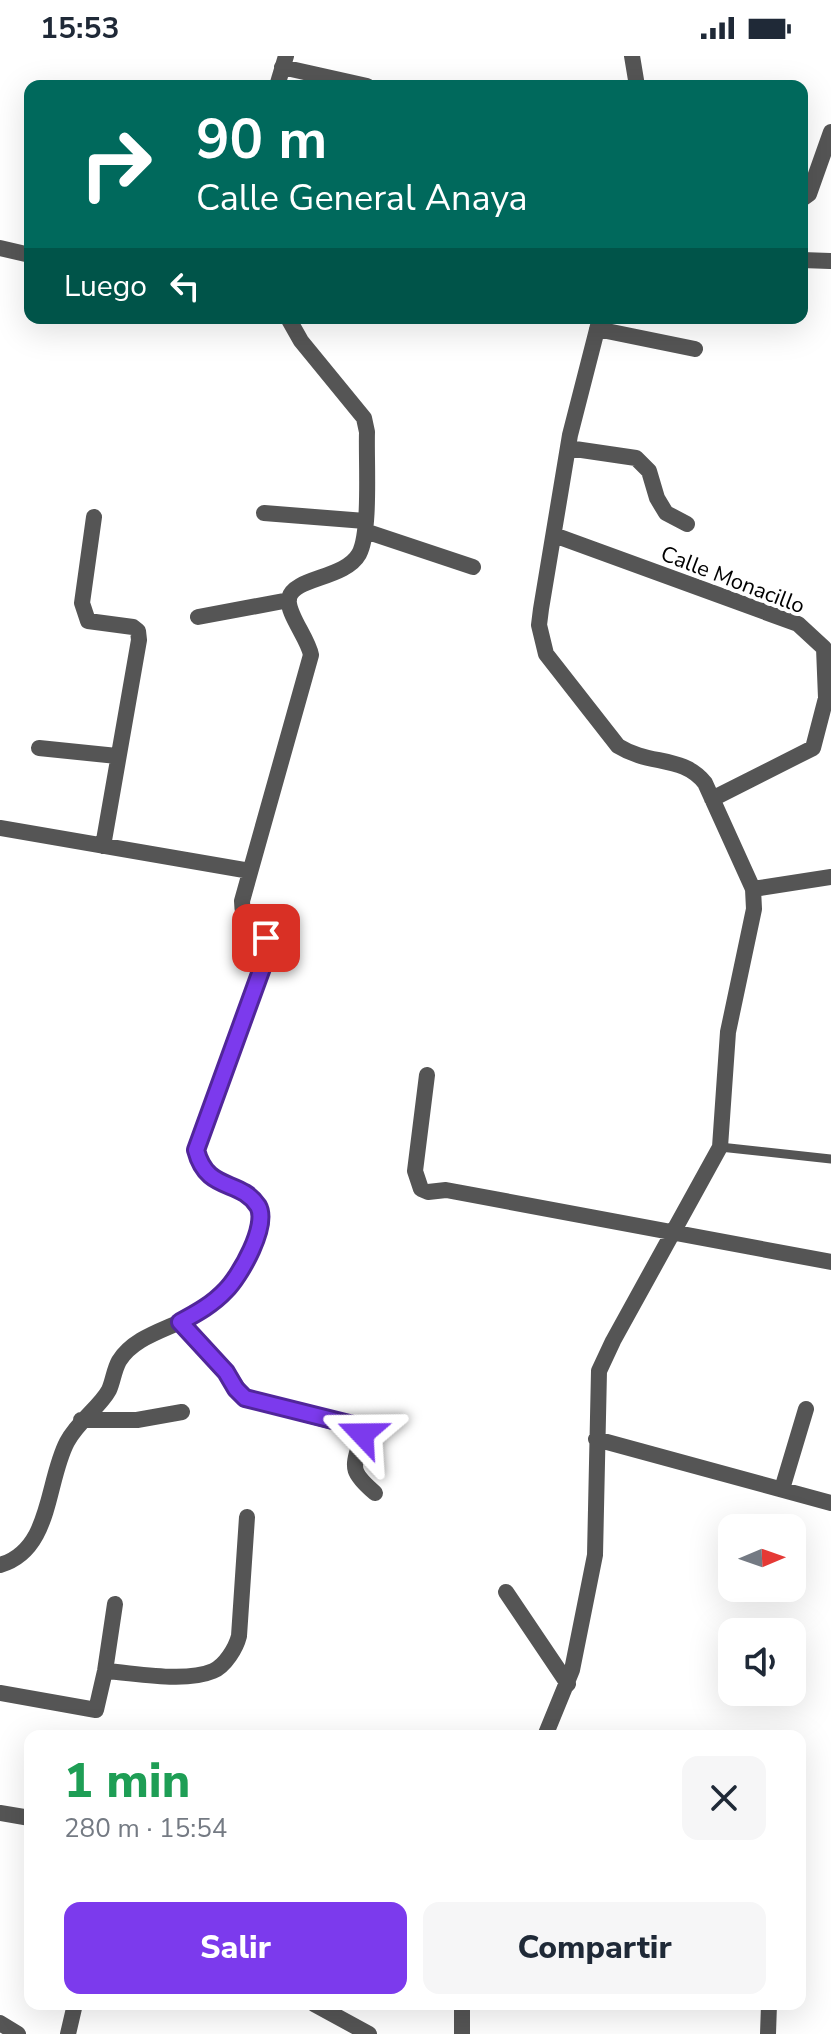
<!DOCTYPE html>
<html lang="es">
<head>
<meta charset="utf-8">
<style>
	body { margin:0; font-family:"Nunito Sans",sans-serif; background:#f6f6f7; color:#1f2937; height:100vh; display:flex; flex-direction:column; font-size:30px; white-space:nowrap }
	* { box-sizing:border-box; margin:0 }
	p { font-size:26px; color:#747a83 }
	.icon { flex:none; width:44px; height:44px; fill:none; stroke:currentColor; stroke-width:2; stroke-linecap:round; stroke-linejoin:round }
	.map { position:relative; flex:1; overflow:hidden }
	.side { position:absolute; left:24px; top:1674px; width:782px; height:280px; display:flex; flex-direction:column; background:#fff; border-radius:16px; box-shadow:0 8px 32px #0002 }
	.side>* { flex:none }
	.hud { position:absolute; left:24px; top:24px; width:784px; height:244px; border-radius:16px; box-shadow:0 8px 32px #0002; background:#00695c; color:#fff; overflow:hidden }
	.needle { width:52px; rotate:88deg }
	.buttons { position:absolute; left:718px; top:1458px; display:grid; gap:16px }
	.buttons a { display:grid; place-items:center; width:88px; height:88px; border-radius:16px; background:#fff; box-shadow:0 8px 32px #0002; font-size:40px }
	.pin { position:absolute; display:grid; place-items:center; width:68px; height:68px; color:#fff; margin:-34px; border-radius:16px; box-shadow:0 4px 12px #0006 }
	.me { position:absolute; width:88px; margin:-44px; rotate:293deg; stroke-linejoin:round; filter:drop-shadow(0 0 6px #0008) }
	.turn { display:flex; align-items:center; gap:28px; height:168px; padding:0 40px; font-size:36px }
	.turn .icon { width:104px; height:104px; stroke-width:2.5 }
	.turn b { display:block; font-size:56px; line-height:68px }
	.then { display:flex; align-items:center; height:76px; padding:0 40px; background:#0003; gap:16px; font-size:30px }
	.round { display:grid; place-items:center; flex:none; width:84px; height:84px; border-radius:16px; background:#f6f6f7 }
	.summary { display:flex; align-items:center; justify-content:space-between; height:136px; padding:0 40px }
	h1 { font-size:48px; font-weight:800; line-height:60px; color:#1e9e55 }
	.cta { display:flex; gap:16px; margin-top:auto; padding:16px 40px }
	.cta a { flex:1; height:92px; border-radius:16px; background:#7c3aed; color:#fff; font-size:32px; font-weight:800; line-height:92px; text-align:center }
	.cta a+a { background:#f6f6f7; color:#1f2937 }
	.status { display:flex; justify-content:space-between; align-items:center; height:56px; padding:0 40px; background:#fff; direction:ltr }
	.status svg { height:22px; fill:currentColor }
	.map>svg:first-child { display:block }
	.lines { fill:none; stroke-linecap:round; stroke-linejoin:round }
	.service { stroke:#555; stroke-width:9 }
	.minor { stroke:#555; stroke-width:16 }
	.route-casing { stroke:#51269a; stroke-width:20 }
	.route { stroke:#7c3aed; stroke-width:14 }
	.labels { text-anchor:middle; stroke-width:8; stroke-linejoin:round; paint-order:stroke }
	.street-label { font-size:22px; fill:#000; stroke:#fff }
</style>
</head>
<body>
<div class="status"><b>15:53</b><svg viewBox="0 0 49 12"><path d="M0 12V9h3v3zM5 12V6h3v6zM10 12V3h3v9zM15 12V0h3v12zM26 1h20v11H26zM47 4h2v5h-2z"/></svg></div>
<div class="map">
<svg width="831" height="1978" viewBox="0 0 831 1978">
	<rect width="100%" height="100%" fill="#fff"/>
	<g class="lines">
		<path class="service" d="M720,1091L831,1103"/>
		<path class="minor" d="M632,0L637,30
			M282,11L367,30
			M277,30L286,0
			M802,143L809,138L831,76
			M0,192L30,199
			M802,204L830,205
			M597,273L695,293
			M568,392L636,402L649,415L657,442L666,457L687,468
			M264,457L365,465
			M94,461L82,547L88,565L133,571L138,575L139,584L103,790
			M365,475L473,511
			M554,479L798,568L824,592L826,642L813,692L712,743
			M198,561L289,544
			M39,692L117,700
			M0,772L250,815
			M753,833L831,821
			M427,1019L415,1115L421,1133L428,1136L446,1134L831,1206
			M180,1266L226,1316L245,1342L359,1373L362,1378C354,1411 347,1413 375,1437
			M81,1364H137L182,1356
			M596,1383L831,1447
			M782,1433L806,1353
			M0,1509C52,1494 46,1426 67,1386C78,1365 100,1351 109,1334C113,1325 114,1314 119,1305C132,1284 158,1276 180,1266C219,1249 254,1209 261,1166C266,1135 220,1133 206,1117C200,1110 198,1102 196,1094L270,890C259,867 243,881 242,845L311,599C308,582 286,557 289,542C294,521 345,523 359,498C371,476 366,404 367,376L364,362L301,285L288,262
			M506,1536L568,1628
			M105,1615C136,1617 185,1627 213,1615C225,1610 236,1592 239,1580L247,1461
			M0,1637L96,1654L105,1615L115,1548
			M545,1680L572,1614L595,1499L599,1315L613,1285L720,1091L728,976L754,853L753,833L705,727C683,699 650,710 618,690L546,598L539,569L541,553L570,379L600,262
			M0,1757L30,1762
			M314,1948L369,1978
			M0,1967L18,1978
			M68,1978L75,1948
			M462,1978V1948
			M768,1978L769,1948"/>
	</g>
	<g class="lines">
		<g class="route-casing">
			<path id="route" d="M266,882L270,890L266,901L196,1094C207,1137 240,1122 258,1150C269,1169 240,1220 226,1234C213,1248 197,1257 180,1266L226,1316L236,1333L245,1342L353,1369L362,1378"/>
		</g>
		<use href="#route" class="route"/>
	</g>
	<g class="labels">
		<g class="street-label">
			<text transform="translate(733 523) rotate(21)" y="8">Calle Monacillo</text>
		</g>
	</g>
</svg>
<div class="buttons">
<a><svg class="needle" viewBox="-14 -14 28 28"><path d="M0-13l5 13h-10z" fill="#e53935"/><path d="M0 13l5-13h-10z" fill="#747a83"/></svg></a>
<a><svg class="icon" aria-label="sound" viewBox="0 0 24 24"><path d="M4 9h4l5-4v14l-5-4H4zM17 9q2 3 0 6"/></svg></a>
</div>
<div class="pin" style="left:266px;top:882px;background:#d93025"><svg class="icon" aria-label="arrive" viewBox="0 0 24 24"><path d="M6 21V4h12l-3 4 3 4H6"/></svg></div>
<svg class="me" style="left:362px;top:1378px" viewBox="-20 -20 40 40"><path d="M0-17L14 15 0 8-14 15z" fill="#7c3aed" stroke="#fff" stroke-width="4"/></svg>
<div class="hud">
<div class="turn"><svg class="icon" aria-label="right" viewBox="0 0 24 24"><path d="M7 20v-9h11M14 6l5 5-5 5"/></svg><div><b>90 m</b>Calle General Anaya</div></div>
<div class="then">Luego<svg class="icon" aria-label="left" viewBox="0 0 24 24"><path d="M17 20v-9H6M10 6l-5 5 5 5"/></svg></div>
</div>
<section class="side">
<div class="summary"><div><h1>1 min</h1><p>280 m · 15:54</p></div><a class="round"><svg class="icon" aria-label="close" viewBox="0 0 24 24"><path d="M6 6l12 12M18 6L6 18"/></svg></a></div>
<div class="cta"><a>Salir</a><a>Compartir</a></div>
</section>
</div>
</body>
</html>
